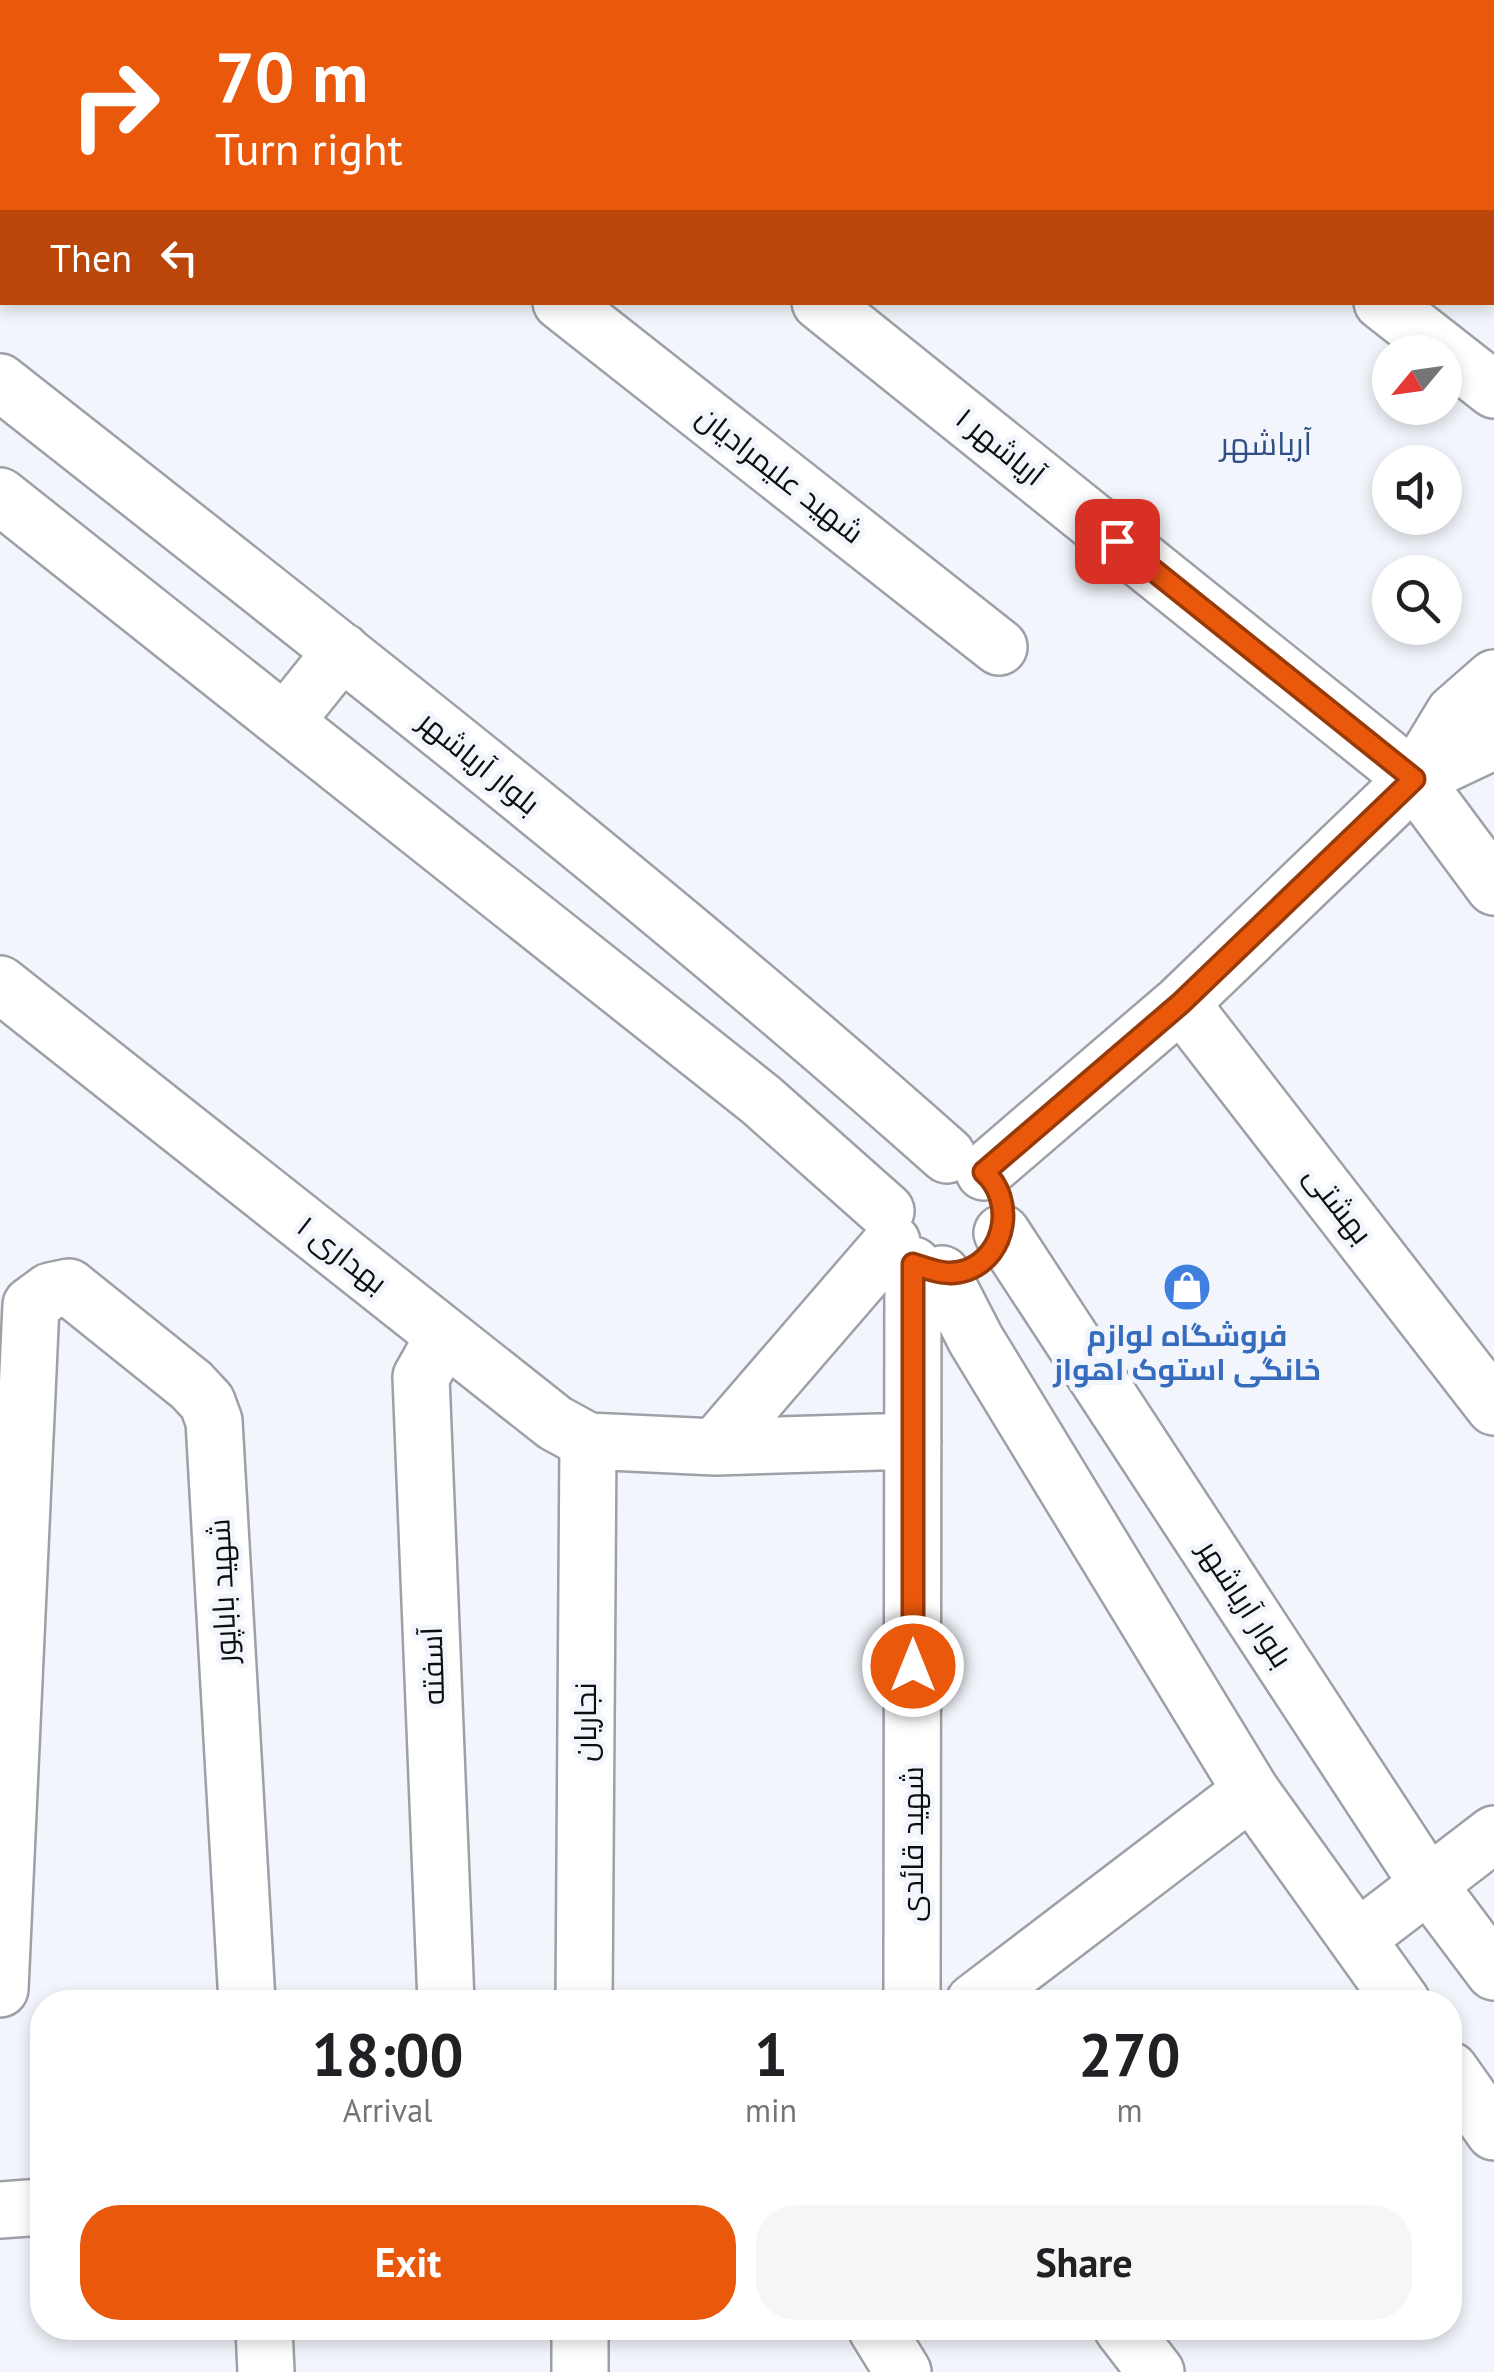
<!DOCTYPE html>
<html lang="en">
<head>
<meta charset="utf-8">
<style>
	body { margin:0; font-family:"PT Sans",Cairo,sans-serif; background:#f6f6f6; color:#202124; height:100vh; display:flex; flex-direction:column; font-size:38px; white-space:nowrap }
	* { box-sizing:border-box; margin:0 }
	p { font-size:32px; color:#757577 }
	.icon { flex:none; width:55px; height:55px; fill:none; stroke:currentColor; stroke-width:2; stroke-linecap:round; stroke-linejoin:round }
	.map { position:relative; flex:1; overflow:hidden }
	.panel { position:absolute; left:30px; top:1990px; width:1432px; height:350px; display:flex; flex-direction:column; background:#fff; border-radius:40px; box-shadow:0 5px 15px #0003 }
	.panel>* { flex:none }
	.top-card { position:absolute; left:0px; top:0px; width:1495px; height:305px; box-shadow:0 5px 15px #0003; background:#ea580c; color:#fff; overflow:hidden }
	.needle { width:65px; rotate:241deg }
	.controls { position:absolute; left:1372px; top:335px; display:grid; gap:20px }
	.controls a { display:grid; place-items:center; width:90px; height:90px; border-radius:50%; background:#fff; box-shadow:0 5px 15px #0003; font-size:50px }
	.pin { position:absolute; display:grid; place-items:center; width:85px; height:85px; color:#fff; margin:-42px; border-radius:20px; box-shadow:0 5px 15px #0006 }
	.me { position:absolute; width:110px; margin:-55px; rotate:0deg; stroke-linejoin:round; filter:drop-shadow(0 0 8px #0008) }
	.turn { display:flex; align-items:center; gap:35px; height:210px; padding:0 50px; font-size:45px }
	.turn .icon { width:130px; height:130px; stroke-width:2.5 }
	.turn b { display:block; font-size:70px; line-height:85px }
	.then { display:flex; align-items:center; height:95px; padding:0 50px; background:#0003; gap:20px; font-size:38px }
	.eta { display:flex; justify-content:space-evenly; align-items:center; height:170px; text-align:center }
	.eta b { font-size:60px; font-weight:800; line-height:70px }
	.primary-button { display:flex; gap:20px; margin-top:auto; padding:20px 50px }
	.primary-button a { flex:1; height:115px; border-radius:40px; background:#ea580c; color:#fff; font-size:40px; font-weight:800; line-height:115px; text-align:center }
	.primary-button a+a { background:#f6f6f6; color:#202124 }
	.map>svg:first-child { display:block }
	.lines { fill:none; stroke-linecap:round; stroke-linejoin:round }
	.minor-casing { stroke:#9da0a6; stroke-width:60 }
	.minor { stroke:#fff; stroke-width:55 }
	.route-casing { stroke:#983908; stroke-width:25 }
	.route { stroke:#ea580c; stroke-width:18 }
	.labels { text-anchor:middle; stroke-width:10; stroke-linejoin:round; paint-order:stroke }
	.street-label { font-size:30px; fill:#0d0e10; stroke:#f2f5fb }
	.shop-label { font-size:30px; font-weight:bold; fill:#366cbe; stroke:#f2f5fb }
	.neighbourhood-label { font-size:32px; fill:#2f5087; stroke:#f2f5fb }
</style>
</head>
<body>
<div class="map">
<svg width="1494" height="2372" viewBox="0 0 1494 2372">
	<rect width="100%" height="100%" fill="#f2f5fb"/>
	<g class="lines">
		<g class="minor-casing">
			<path id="minor" d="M176,0L180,2
				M442,0L445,2
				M993,0L996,2
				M0,193L2,190
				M561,302L999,647
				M820,302L1414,779L1494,887
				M1382,302L1494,390
				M0,382C320,634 643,885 947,1155
				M0,496L761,1100L886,1211
				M285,722L342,651
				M1414,779L1494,741
				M0,984L555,1423L588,1441L715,1447L892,1242
				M1181,1003L1494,1407
				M984,1172L1181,1003L1414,779L1454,713L1494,678
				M1002,1233L1428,1884L1494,1972
				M942,1274L976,1340L1251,1791L1402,2002
				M31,1305L50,1291L69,1287L191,1385L207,1402L214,1421L247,2002
				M444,1336L421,1377L446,2002
				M715,1447L913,1441
				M1357,1939L1494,1834
				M0,1989L31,1305
				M584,2002L588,1441
				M912,2002L913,1265
				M974,2002L1251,1791
				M1450,2070L1494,2132
				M0,2210L42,2207
				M264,2328L266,2372
				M876,2328L903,2372
				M1122,2328L1156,2372
				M580,2372V2328"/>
		</g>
		<use href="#minor" class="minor"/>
	</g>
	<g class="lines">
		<g class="route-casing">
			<path id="route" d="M913,1666V1264C931,1270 948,1277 967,1270C1007,1255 1015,1199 984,1172L1181,1003L1414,779L1117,541"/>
		</g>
		<use href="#route" class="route"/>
	</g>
	<defs>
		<g id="shop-disc" transform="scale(2.5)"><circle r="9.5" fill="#3f7fe0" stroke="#f2f5fb"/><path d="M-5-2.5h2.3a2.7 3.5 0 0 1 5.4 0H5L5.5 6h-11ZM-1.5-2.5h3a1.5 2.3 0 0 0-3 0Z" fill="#fff"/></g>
	</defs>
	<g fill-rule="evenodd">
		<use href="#shop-disc" x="1187" y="1287"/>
	</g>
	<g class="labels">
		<g class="street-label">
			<text transform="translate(1000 447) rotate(39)" y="10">آریاشهر ۱</text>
			<text transform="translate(780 475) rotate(38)" y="10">شهید علیمرادیان</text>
			<text transform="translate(479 763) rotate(39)" y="10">بلوار آریاشهر</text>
			<text transform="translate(1338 1205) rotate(52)" y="10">بهشتی</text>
			<text transform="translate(342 1255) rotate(38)" y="10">بهداری ۱</text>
			<text transform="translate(223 1591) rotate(-93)" y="10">شهید باباپور</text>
			<text transform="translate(1245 1604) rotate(57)" y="10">بلوار آریاشهر</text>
			<text transform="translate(433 1666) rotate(-92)" y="10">آسفته</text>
			<text transform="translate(586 1722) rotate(-90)" y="10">نجاریان</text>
			<text transform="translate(913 1844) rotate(-90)" y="10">شهید قائدی</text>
		</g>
		<g class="shop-label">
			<text x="1187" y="1346">فروشگاه لوازم<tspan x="1187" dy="34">خانگی استوک اهواز</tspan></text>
		</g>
		<g class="neighbourhood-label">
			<text x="1266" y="455">آریاشهر</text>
		</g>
	</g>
</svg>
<div class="controls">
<a><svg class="needle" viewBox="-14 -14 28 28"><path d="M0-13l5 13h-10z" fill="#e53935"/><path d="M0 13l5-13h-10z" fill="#757577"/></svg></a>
<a><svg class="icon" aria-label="sound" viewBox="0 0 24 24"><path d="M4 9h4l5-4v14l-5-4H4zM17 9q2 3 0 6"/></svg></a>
<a><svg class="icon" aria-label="search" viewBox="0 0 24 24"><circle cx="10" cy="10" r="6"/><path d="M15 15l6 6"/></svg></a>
</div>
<div class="pin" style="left:1117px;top:541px;background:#d93025"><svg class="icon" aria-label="arrive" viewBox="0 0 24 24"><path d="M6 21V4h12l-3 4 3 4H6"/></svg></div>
<svg class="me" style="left:913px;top:1666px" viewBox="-20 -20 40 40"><circle r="17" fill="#ea580c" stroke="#fff" stroke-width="3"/><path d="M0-11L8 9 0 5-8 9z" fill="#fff"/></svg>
<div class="top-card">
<div class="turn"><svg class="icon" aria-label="right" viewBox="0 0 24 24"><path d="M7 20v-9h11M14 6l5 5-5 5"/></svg><div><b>70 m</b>Turn right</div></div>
<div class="then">Then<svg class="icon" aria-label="left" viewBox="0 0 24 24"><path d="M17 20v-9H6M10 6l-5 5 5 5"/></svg></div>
</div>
<section class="panel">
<div class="eta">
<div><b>18:00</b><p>Arrival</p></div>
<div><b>1</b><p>min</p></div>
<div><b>270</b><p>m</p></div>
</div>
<div class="primary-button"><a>Exit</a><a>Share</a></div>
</section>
</div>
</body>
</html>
